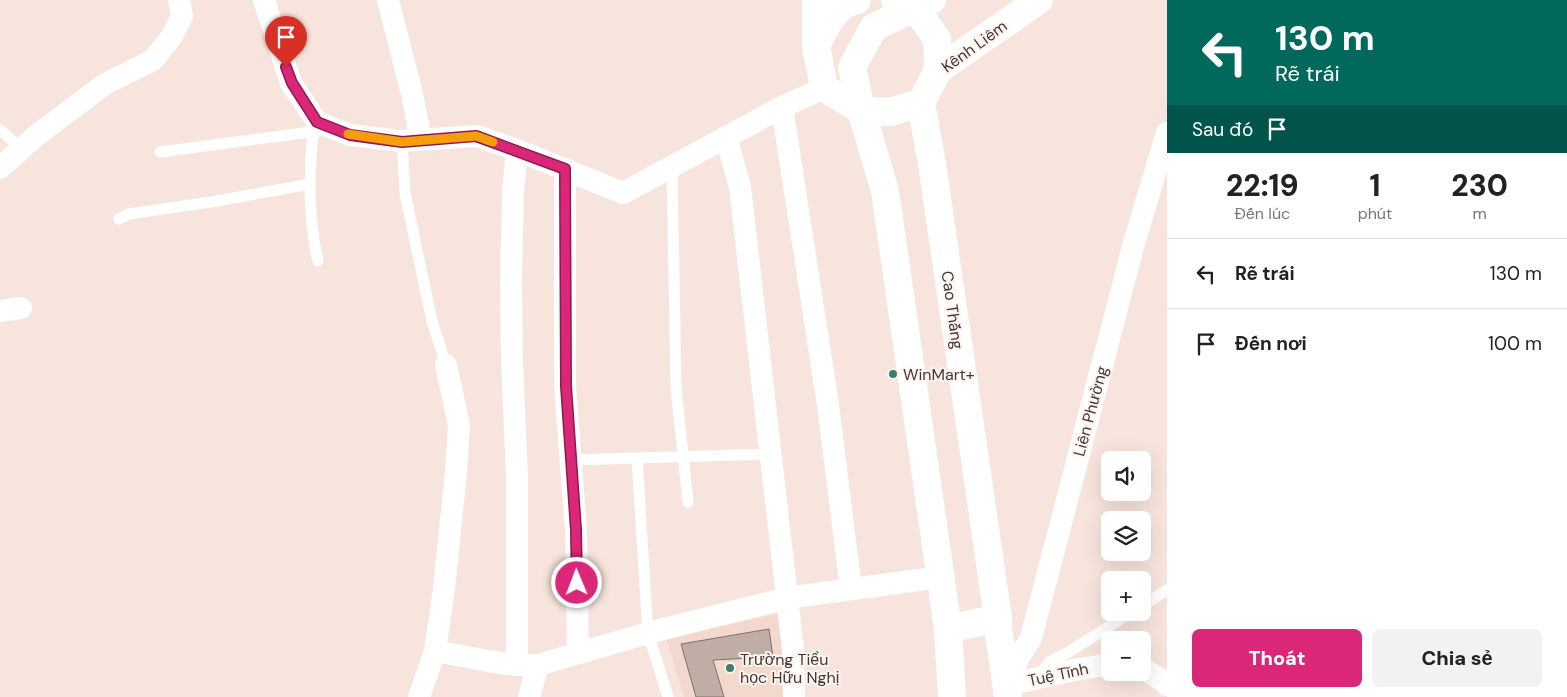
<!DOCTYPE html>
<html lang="vi">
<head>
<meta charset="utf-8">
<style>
	body { margin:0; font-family:"DM Sans",sans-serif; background:#f2f2f2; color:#222; height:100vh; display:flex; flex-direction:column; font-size:19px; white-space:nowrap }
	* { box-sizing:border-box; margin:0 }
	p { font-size:16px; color:#767676 }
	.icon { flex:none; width:28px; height:28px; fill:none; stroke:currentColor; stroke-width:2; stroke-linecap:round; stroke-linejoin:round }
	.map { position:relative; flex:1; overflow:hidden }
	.sheet { display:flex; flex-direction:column; background:#fff; width:400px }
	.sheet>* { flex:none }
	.top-card { background:#00695c; color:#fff; overflow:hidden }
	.fabs { position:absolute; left:1101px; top:451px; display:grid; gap:10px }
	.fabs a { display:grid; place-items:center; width:50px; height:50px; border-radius:8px; background:#fff; box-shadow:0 5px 20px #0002; font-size:25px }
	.pin { position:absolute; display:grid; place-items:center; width:42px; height:42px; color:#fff; margin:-51px -21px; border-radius:50% 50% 50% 0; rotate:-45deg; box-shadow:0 0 5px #0007 }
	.pin .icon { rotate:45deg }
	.me { position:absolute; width:55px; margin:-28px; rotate:359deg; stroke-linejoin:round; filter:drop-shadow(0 0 4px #0008) }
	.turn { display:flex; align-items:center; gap:18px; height:105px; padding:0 25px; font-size:22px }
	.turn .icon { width:65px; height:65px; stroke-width:2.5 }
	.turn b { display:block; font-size:35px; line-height:42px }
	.then { display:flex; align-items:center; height:48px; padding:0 25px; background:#0003; gap:10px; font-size:19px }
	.eta { display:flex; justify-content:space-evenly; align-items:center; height:85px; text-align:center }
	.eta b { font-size:30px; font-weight:800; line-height:35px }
	.cta { display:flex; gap:10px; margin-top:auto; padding:10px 25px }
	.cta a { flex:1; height:58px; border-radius:8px; background:#db2777; color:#fff; font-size:20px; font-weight:800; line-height:58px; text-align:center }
	.cta a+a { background:#f2f2f2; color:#222 }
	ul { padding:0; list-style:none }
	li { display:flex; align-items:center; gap:15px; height:70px; padding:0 25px; border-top:1px solid #e0e0e0 }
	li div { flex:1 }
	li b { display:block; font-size:19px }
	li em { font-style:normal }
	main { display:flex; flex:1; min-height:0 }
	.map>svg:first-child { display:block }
	.built { fill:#f2d8cd }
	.building { fill:#bfada6; stroke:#81706a }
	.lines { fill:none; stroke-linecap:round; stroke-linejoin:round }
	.lane { stroke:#fff; stroke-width:11 }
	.street { stroke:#fff; stroke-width:22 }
	.secondary { stroke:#fff; stroke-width:28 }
	.primary { stroke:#fff; stroke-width:28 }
	.highway { stroke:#fff; stroke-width:28 }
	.route-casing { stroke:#8e194d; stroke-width:12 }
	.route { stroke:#db2777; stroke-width:9 }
	.slow { stroke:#f59e0b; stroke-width:9 }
	.poi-dot { fill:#3c7e6e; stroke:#fff4ef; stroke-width:2 }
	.labels { text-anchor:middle; stroke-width:4; stroke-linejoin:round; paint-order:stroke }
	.street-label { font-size:16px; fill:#3f3835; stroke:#fff4ef }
	.poi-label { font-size:16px; fill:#3f3835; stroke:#fff4ef; text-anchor:start }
</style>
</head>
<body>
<main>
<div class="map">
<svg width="1167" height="697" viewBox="0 0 1167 697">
	<rect width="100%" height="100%" fill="#f7e5dd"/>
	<path class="built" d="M781,613L787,697H684L666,638Z"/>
	<path class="building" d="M769,629L773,657L713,660L724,697H696L681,644Z"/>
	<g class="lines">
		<path class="lane" d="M0,130L22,149
			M313,132C309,175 308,218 318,261
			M402,141L405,193L432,321L446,365
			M160,152L326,130
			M672,166L676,388L688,502
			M119,219L129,214L217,201L310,184
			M637,458L648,633L668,697
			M571,460L770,454
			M1142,606L1167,590
			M1038,677L1049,662L1067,653L1132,612"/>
		<path class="street" d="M264,0L291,83L317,122L350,135L402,141L477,136L517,150L623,193L782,107L824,88
			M388,0L412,94L421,140
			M782,107L828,405L851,589
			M726,137L740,187L793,650L794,697
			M0,168L37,135L105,84L153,60L172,36L182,16L179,0
			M565,169V386L576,530L578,653
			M0,311L21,308
			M435,651L494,662L517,665H538L648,633L787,598L940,577
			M517,665V479L512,361L511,280L513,192L517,150
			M1142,668L1162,680L1167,685
			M1007,685L1019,657L1031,638L1134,243L1167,133
			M1007,685L1074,670L1110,664
			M419,697L435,651L444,589L456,472L459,425L446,365
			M529,697L538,665"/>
		<path class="secondary" d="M816,0V46L824,88L861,110L890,112L921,103
			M895,0L915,8L937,39L938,70
			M816,46C825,28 835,4 857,0"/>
		<path class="primary" d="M932,0L874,27L852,67L861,110L885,191L948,629L952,697
			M1008,697L998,627V618L932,164L921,103L938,70L1039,0"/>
		<path class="highway" d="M948,629L998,618"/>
	</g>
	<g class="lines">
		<g class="route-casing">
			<path id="route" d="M286,67L292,83L317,122L350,135L402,142L476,136L565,169L566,386L576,530L577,583"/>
		</g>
		<use href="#route" class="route"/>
		<path class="slow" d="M348,134L402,142L476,136L493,142"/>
	</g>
	<g class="poi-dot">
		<circle cx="893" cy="374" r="5"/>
		<circle cx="730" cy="668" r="5"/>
	</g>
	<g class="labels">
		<g class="street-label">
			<text transform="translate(974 46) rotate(-36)" y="6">Kênh Liêm</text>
			<text transform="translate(953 310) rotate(82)" y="6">Cao Thắng</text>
			<text transform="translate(1090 411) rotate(-75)" y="6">Liên Phường</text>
			<text transform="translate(1058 674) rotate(-12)" y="6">Tuệ Tĩnh</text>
		</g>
		<g class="poi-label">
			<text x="903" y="380">WinMart+</text>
			<text x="740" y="665">Trường Tiểu<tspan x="740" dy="18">học Hữu Nghị</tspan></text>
		</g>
	</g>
</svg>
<div class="fabs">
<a><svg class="icon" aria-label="sound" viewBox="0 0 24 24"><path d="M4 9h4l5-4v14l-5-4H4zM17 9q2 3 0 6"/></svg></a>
<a><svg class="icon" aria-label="layers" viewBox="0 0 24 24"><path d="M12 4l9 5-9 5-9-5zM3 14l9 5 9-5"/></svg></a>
<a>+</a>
<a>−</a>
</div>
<div class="pin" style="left:286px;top:67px;background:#d93025"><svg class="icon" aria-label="arrive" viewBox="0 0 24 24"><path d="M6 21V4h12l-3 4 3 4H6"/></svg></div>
<svg class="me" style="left:577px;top:583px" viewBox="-20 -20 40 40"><circle r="17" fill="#db2777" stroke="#fff" stroke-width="3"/><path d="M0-11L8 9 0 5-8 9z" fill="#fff"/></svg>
</div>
<section class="sheet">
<div class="top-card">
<div class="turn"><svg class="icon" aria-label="left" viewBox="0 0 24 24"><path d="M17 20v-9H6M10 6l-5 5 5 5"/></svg><div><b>130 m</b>Rẽ trái</div></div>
<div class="then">Sau đó<svg class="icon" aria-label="arrive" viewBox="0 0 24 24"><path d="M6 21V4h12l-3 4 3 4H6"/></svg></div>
</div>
<div class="eta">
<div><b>22:19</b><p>Đến lúc</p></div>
<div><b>1</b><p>phút</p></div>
<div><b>230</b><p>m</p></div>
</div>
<ul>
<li><svg class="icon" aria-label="left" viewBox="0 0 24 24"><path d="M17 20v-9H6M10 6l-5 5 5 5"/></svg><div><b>Rẽ trái</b></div><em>130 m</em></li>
<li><svg class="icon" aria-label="arrive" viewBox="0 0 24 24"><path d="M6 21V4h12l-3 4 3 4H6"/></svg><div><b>Đến nơi</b></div><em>100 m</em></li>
</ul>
<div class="cta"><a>Thoát</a><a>Chia sẻ</a></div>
</section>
</main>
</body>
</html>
